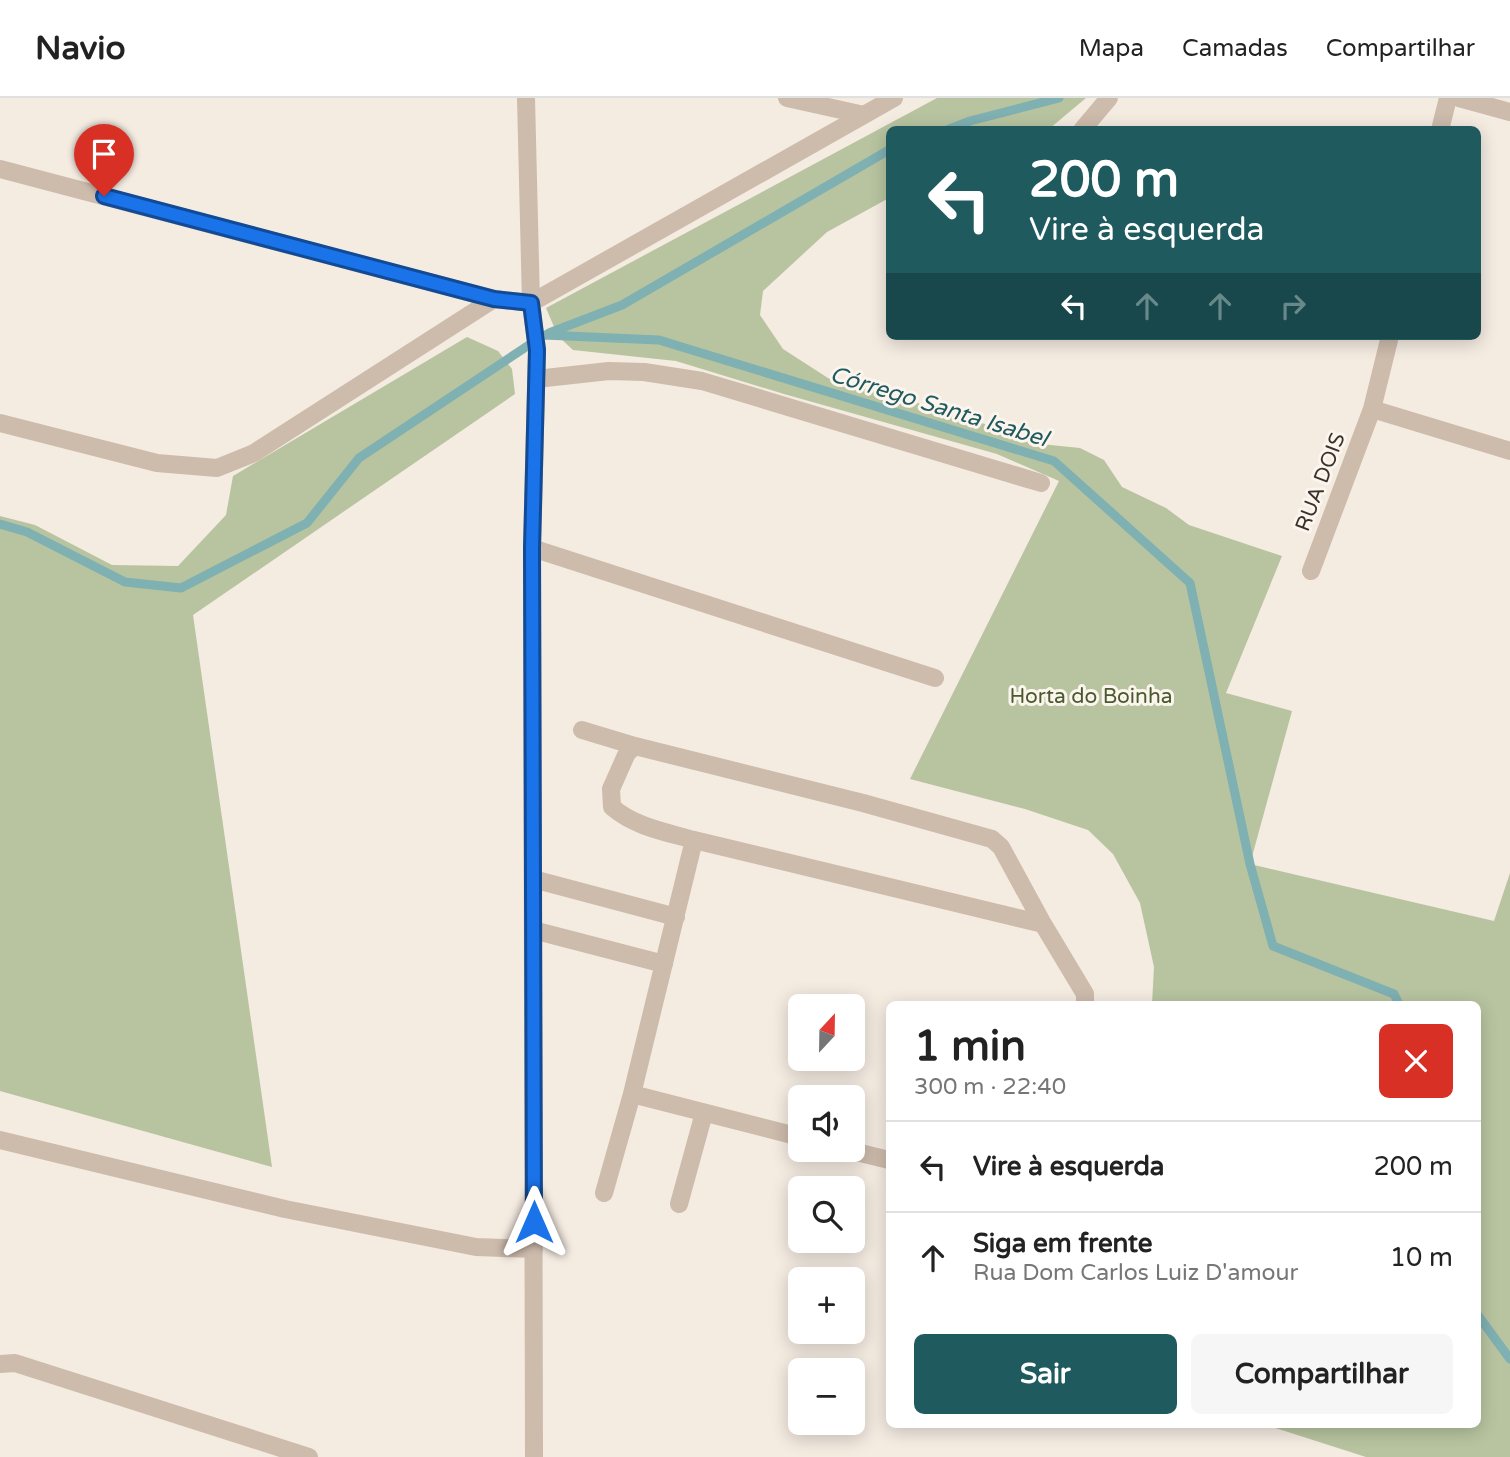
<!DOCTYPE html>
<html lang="pt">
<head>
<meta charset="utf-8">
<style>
	body { margin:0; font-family:"Varela Round",sans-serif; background:#f6f6f6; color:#222; height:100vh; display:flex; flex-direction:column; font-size:26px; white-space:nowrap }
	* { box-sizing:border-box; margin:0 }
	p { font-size:23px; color:#767676 }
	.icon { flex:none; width:38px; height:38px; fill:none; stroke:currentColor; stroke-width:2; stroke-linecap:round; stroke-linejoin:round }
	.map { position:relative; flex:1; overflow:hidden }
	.side { position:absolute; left:886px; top:903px; width:595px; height:427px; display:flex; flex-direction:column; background:#fff; border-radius:10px; box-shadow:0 4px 18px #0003 }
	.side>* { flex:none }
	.top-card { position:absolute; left:886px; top:28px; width:595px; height:214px; border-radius:10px; box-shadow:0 4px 18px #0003; background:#1f5a5e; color:#fff; overflow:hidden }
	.needle { width:46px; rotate:22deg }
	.tools { position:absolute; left:788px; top:896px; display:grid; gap:14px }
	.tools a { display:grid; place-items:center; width:77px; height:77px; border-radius:10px; background:#fff; box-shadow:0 4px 18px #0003; font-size:35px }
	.pin { position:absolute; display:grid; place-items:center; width:60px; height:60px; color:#fff; margin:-72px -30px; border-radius:50% 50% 50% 0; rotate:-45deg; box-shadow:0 0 7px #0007 }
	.pin .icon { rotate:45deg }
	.me { position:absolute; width:77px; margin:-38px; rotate:0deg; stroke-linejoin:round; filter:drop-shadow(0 0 5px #0008) }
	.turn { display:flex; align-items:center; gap:24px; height:147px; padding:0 28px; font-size:32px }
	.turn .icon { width:91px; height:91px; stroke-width:2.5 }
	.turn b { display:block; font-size:49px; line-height:60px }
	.lanes { display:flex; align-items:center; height:66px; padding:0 28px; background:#0003; justify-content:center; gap:35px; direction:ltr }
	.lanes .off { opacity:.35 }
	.round { display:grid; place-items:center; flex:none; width:74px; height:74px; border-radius:10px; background:#f6f6f6 }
	.head { display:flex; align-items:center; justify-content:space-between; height:119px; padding:0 28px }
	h1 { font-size:42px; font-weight:700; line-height:52px }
	.primary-button { display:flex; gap:14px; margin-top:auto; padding:14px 28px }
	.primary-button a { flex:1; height:80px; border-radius:10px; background:#1f5a5e; color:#fff; font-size:28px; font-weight:700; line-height:80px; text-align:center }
	.primary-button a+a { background:#f6f6f6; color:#222 }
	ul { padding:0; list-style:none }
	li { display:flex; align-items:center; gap:21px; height:91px; padding:0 28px; border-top:2px solid #e0e0e0 }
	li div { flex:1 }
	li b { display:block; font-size:26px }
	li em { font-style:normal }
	header { display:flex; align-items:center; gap:42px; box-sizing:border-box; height:98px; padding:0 35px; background:#fff; border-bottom:2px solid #e0e0e0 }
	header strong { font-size:33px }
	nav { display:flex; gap:38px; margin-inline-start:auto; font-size:24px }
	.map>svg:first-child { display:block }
	.green { fill:#b8c4a0 }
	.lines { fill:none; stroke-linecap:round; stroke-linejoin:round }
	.stream { stroke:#7fb0b2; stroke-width:9 }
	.minor { stroke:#cdbbac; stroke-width:18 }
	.route-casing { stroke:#114b97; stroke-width:18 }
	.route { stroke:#1a73e8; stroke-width:12 }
	.labels { text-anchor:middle; stroke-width:6; stroke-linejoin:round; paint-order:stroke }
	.street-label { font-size:21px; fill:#3b302b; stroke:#fbf5ee }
	.park-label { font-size:21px; fill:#4a5a2e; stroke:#fbf5ee }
	.water-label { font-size:23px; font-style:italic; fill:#1f5a5e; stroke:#fbf5ee }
</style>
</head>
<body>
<header>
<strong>Navio</strong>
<nav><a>Mapa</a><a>Camadas</a><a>Compartilhar</a></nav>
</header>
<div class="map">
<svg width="1510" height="1359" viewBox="0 0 1510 1359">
	<rect width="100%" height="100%" fill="#f4ebe1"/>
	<path class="green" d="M937,0H1086L1049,31L889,32V100L827,134L763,193L760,217L783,251L828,280L967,319L1031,345L1080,350L1104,362L1122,389L1166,410L1189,427L1282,458L1226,595L1292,613L1250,766L1494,823L1510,775V1359H1366L1266,1327L1477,1326V906H1152L1154,869L1140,805L1113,756L1088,732L1025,711L910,681L1059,383L997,356L784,296L676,263L573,252L558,238L546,210Z
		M467,239L498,253L512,271L515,296L193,517L272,1069L0,993V418L35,427L112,467L178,468L226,417L233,378Z"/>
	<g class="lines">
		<path class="stream" d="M947,32L970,23L1059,0
			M549,235L622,207L889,52
			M0,426L27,434L125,484L181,490L307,425L359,360L544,237L659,242L1054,363L1190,485L1250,766L1273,848L1394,896L1399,906
			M1477,1216L1510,1261"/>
		<path class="minor" d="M526,0L531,205L537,252L532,450L534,1359
			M787,0L864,17
			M1459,0L1510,14
			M1082,32L1109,0
			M1440,32L1448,0
			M0,71L494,201
			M536,281L609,273L644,274L702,283L1041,385
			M1372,311L1510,353
			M0,325L157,365L217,370L254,355L494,201L531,205L894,0
			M532,450L935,580
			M1311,473L1372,311L1390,238
			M582,632L635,648
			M694,742L1043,826
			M533,781L676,819
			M533,832L664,866
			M632,996L800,1039
			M0,1042L285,1111L476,1149L534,1151
			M848,1052L889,1062
			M604,1095L632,996L694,742C666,734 635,729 612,709L611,691L627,655L635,648L863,705L992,741L1001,749L1043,826L1085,896V906
			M679,1106L704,1015
			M0,1266L15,1265L309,1359"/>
	</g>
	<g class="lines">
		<g class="route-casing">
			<path id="route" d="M104,98L494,201L531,205L537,252L532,450L534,1124"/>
		</g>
		<use href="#route" class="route"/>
	</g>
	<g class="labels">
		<g class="street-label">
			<text transform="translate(1320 384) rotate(-69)" y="7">RUA DOIS</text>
		</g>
		<g class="park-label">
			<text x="1091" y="605">Horta do Boinha</text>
		</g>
		<g class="water-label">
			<text transform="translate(939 308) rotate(17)" y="8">Córrego Santa Isabel</text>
		</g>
	</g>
</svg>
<div class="tools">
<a><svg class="needle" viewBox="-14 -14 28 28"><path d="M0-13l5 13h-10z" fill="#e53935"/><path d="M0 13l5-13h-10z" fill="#767676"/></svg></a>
<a><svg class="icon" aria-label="sound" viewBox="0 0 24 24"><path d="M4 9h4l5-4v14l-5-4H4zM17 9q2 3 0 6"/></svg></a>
<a><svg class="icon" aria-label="search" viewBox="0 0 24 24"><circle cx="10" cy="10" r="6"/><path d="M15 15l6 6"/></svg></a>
<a>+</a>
<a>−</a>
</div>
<div class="pin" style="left:104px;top:98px;background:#d93025"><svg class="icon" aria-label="arrive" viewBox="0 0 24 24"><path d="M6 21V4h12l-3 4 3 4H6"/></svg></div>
<svg class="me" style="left:534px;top:1124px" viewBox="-20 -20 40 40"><path d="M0-17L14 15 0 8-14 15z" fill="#1a73e8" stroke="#fff" stroke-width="4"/></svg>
<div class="top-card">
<div class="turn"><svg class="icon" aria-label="left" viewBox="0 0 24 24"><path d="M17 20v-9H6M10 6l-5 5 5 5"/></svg><div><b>200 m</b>Vire à esquerda</div></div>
<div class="lanes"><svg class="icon" aria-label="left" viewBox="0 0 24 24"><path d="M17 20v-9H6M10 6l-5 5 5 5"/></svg><svg class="icon off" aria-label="ahead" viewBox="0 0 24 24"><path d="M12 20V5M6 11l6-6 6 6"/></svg><svg class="icon off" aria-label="ahead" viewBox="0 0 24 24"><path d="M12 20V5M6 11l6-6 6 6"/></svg><svg class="icon off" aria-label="right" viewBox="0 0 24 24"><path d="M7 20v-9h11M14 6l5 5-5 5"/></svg></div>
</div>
<section class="side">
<div class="head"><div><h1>1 min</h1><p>300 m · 22:40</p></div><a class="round" style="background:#d93025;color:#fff"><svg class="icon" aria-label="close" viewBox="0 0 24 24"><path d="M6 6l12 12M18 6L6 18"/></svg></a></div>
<ul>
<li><svg class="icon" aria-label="left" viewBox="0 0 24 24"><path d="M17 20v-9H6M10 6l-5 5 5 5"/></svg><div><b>Vire à esquerda</b></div><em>200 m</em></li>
<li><svg class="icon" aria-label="ahead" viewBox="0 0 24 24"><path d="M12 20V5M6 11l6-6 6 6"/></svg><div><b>Siga em frente</b><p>Rua Dom Carlos Luiz D'amour</p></div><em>10 m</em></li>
</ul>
<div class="primary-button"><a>Sair</a><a>Compartilhar</a></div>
</section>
</div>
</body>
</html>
